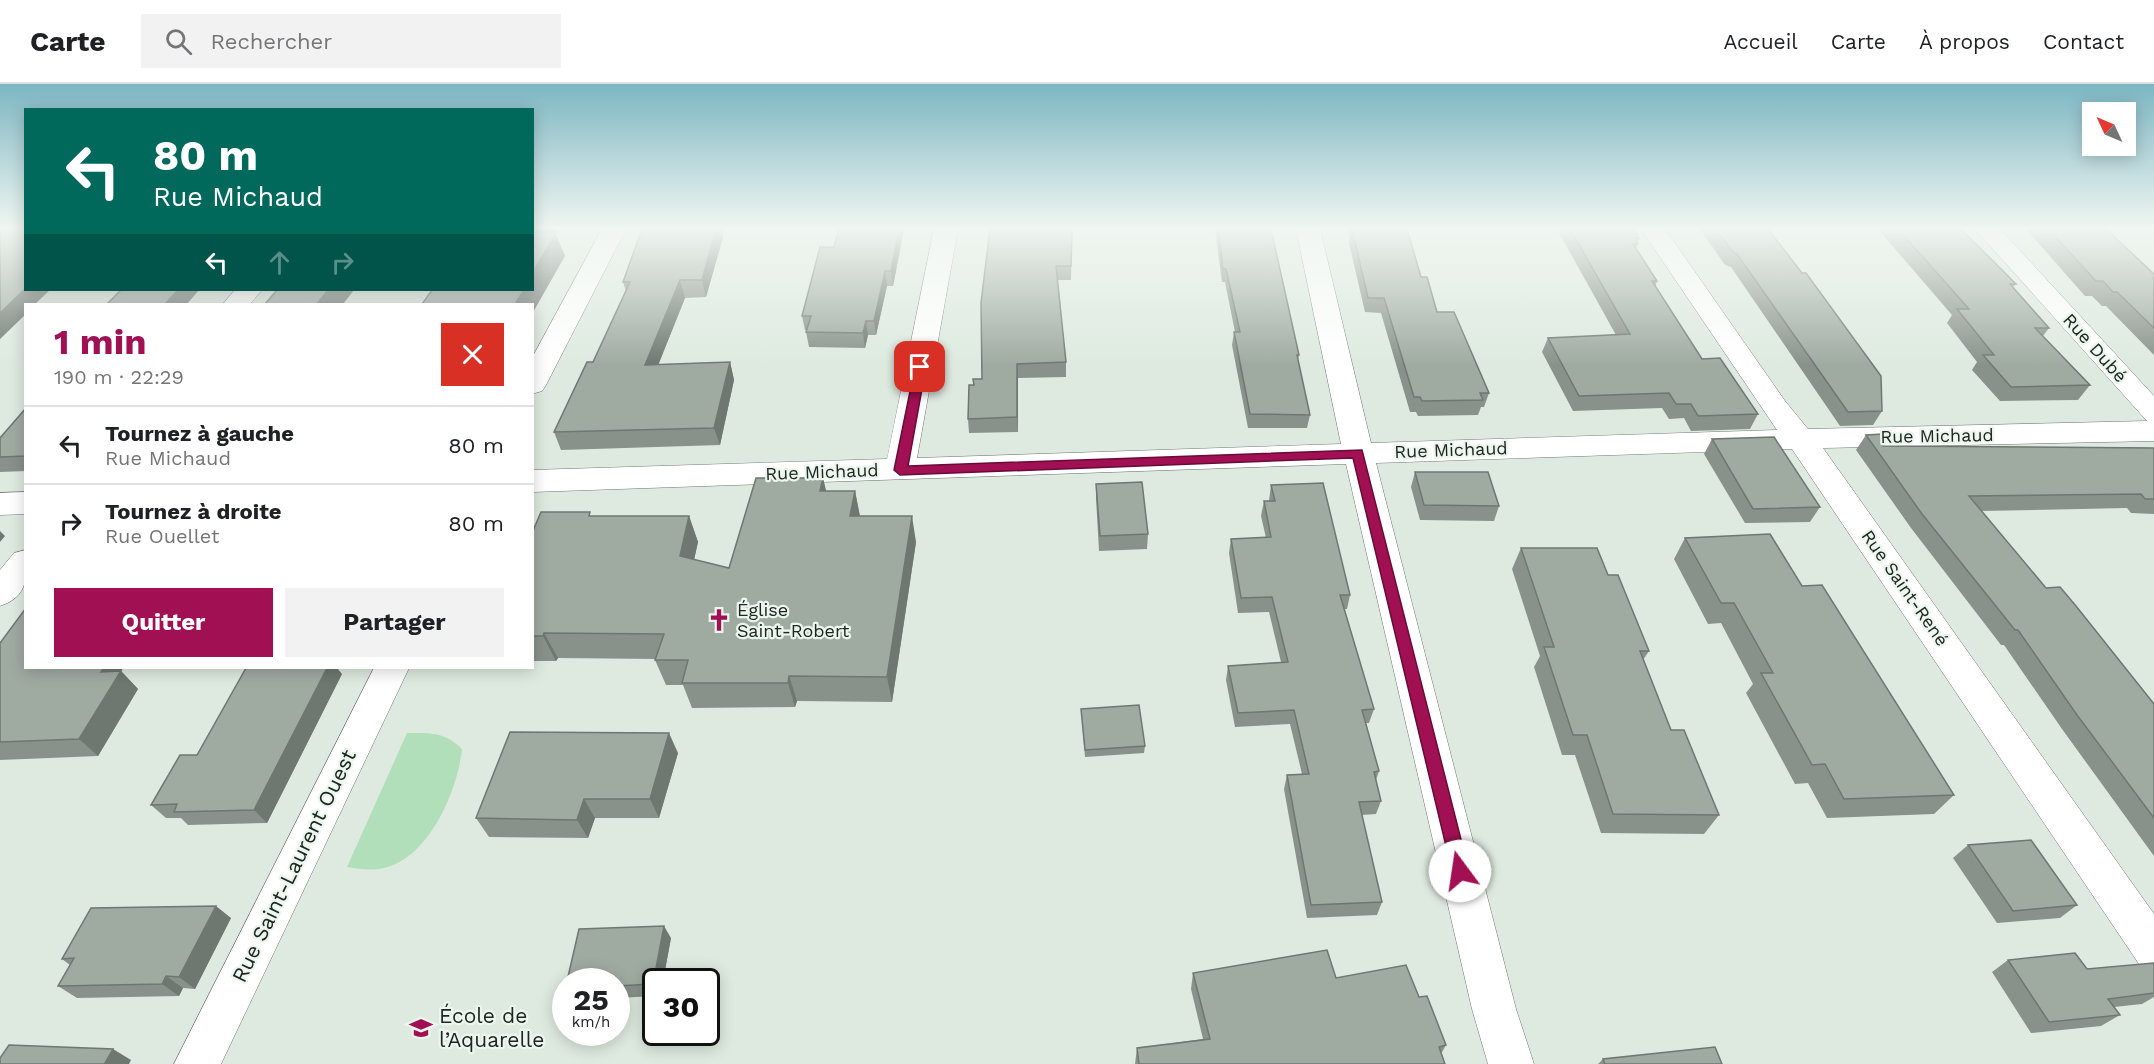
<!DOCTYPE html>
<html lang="fr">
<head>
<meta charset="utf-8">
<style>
	body { margin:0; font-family:"Work Sans",sans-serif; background:#f2f2f2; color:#202124; height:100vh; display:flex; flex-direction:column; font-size:22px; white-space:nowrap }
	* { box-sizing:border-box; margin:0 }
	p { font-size:20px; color:#757577 }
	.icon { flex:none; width:33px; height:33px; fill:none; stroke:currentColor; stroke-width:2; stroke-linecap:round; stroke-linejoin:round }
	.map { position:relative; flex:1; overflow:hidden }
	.details { position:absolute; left:24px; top:219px; width:510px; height:366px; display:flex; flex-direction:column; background:#fff; border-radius:0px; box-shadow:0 3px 15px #0003 }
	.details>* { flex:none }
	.top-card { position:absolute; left:24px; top:24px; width:510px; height:183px; border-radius:0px; box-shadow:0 3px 15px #0003; background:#00695c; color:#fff; overflow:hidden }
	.needle { width:39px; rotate:314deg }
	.fabs { position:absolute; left:2082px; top:18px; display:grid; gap:12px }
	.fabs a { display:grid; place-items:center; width:54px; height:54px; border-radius:0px; background:#fff; box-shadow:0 3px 15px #0003; font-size:30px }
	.speed { position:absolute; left:552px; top:884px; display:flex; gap:12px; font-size:30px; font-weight:700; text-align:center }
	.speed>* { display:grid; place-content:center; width:78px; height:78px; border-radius:50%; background:#fff; box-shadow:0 3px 15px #0003; line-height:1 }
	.speed small { font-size:15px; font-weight:400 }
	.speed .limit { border:3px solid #111; border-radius:9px; background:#fff; color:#111 }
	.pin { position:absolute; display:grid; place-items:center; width:51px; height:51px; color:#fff; margin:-26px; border-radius:12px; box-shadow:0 3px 9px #0006 }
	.me { position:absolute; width:66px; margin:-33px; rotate:346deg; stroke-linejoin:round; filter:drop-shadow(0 0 4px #0008) }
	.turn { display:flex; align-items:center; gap:21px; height:126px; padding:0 30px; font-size:27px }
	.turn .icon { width:78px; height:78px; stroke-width:2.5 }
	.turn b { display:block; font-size:42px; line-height:51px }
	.lanes { display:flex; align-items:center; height:57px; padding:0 30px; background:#0003; justify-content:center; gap:30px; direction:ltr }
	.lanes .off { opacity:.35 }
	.round { display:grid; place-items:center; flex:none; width:63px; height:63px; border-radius:0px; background:#f2f2f2 }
	.summary { display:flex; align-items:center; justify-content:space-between; height:102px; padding:0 30px }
	h1 { font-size:36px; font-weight:700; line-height:45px; color:#a21054 }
	.button { display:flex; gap:12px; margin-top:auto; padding:12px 30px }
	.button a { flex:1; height:69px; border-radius:0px; background:#a21054; color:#fff; font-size:24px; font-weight:700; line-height:69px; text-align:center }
	.button a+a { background:#f2f2f2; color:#202124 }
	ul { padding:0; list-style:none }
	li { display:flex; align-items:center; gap:18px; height:78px; padding:0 30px; border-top:2px solid #e0e0e0 }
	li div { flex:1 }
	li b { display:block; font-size:22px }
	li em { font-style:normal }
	header { display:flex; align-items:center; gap:36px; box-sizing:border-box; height:84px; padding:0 30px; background:#fff; border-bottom:2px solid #e0e0e0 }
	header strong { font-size:28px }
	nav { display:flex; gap:33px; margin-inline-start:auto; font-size:21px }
	.search { width:420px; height:54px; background:#f2f2f2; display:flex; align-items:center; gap:15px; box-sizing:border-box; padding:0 21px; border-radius:0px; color:#757577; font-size:22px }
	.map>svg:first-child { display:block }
	.green { fill:#b0dfba }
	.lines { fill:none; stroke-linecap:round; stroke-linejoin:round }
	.minor-casing { stroke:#6e7870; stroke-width:1 }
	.minor { fill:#fff; fill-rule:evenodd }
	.wall { fill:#89928a }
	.shaded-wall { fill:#6f7771 }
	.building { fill:#9faaa1; stroke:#6f7771; stroke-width:1.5 }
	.route { fill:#a21054; stroke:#690a37; stroke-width:1.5 }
	.labels { text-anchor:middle; stroke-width:4.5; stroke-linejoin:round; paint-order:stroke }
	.street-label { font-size:18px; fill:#212522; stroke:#ebf7ed }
	.poi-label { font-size:18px; fill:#212522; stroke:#ebf7ed; text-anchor:start }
	.near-street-label { font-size:21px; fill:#212522; stroke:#ebf7ed }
	.near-poi-label { font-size:21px; fill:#212522; stroke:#ebf7ed; text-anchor:start }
</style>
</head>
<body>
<header>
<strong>Carte</strong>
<div class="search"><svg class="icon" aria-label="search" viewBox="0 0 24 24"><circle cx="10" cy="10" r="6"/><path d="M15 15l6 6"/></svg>Rechercher</div>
<nav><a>Accueil</a><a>Carte</a><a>À propos</a><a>Contact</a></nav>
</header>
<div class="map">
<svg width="2154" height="980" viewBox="0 0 2154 980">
	<rect width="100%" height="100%" fill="#deeae0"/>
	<path class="green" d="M407,649C431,649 445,648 462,665C458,706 429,774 384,784C372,787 359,785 347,783Z"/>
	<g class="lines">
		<g class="minor-casing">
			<path id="minor" d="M602,145H626L546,301L542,307L532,310V274Z
				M934,145H958L917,374L1341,360L1296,145H1320L1371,359L1777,346L1641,145H1665L1785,317L1808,345L2147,337L1975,145H2000L2154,312V357L1823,364L2154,830V886L2139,880L1792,365L1376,379L1516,925L1534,980H1488L1472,925L1346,380L532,408V386L887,375Z
				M235,206H262L250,220H223Z
				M26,408V430L0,431V409Z
				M26,466C26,492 30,512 0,522V486L14,469Z
				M374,584H409L221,980H174Z"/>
		</g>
		<use href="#minor" class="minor"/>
	</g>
	<path class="wall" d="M642,145H721L723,153L706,213L685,214L658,281L730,278L734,296L720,361L561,366L554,348L593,278L626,207L623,198Z
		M904,145L893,202H887L876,251H868L865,264L809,263L806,248L807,246H805L802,232L834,163Z
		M1072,145L1071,196H1058L1066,278V293L1018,294V348L969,349L968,335L974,301L982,295Z
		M1215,145H1271L1299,271L1298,276L1310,331L1307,344H1248L1232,261L1234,248H1235L1225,198H1222Z
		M1348,145H1407L1421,193L1437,228L1489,309L1484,323H1481L1478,331L1418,332L1416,328H1410L1381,229L1365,228L1349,159L1350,153Z
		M1557,145H1633L1639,154L1636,165L1657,197L1655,203L1702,275L1758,330L1750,345L1691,347L1684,334L1669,335L1662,324L1573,327L1542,268L1548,254L1616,251Z
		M1700,145H1762L1882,327L1873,341L1840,342L1731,183L1725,181Z
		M1878,145H1961L2016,200L2013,203L2049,244L2043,252L2090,301L2078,316L2000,317L1972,286L1977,278L1947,239L1952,231Z
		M2026,145H2106L2154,190V271L2106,222H2102L2092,212H2085Z
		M26,324V387L0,388V354Z
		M1866,351L1883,362L2154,364V430L2131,429L2127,424L1981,427L2046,504L2154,620V772L2062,645L2004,561H2001L1911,444L1856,366Z
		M1712,355L1820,423L1810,438L1745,439L1704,370Z
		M1415,388L1499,422L1494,437L1420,436L1411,403Z
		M823,394L826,407H855L860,432L916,458L892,618L797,617L795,623L692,624L683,601H666L655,576L656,575L558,574L556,577H532V449L591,432H689L698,458L694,476L729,484Z
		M1096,400L1148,450L1147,465L1099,467L1096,414Z
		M1271,401L1350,511L1347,525H1344L1374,625L1369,639H1366L1379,687L1376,696L1381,717L1376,730L1362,731L1382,818L1377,831L1307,834L1284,705L1287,691L1302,690L1290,640L1235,643L1226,596L1228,582L1281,578L1269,528L1238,529L1229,469L1231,455L1266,454L1261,432L1264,417H1269Z
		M1685,454L1802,502L1954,711L1934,730L1827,734L1808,699L1795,700L1746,609L1753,600L1721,539L1708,540L1674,475Z
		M1521,464L1608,491L1649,567L1643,576L1671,646L1719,731L1704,750L1601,749L1575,671H1562L1534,583L1540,572L1512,485Z
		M0,559L121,587L138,605L98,672L0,676Z
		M342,590L267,739L188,741L181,734H166L151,721L197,671Z
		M1081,625L1145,662L1144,669L1085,673Z
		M678,669L659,734H595L588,754L489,753L476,734Z
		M1968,761L2077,821L2060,834L1997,839L1953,774Z
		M231,834L195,905L183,904L179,912L77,914L58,902L70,881L62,875Z
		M671,854L663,897H656V912L616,914V897Z
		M2008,876L2087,885L2154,879V913L2142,920L2114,923L2120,931L2101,942L2031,949L1992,888Z
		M1193,889L1336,894L1419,913L1446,961L1441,970L1445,980H1135L1137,964L1203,955L1191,905Z
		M1603,975L1722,980H1598Z"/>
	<path class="shaded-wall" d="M537,145H559L556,150L565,172L532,230V220H515L524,206H532L535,149Z
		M715,145H721L723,153L706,213L702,196Z
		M899,145H904L893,202L891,187Z
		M885,187L887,202L876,251L874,237Z
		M680,196L685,214L651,299L645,281Z
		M26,204V206H50L35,220H26V230L0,255V229Z
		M178,206H199L187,220H165Z
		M328,206H354L343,220H317Z
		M866,237L868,251L865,264L863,249Z
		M730,278L734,296L720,361L714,344Z
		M1017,280L1018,294V348L1017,333Z
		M823,394L829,420L820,407Z
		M855,407L860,433L850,432Z
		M689,432L698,458L689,498L680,472Z
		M912,432L916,458L892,618L887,593Z
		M0,447L5,452L0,458Z
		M544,549L558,574L556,577L543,552Z
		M101,584H123L119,590L121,587L138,605L98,672L79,655L101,588Z
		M327,584H337L342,590L267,739L254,726Z
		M789,592L797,617L795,623L788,599Z
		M669,649L678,669L659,734L650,715Z
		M584,715L595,734L588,754L577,736Z
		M216,822L231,834L195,905L179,893Z
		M664,842L671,854L663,897H656V905L653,900Z
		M166,892L183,904L179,912L162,900Z
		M113,965L131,976L129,980H108L105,979Z"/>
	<path class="building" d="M0,145H26V204L0,229Z
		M532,145H537L535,149H556L532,190Z
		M642,145H716L702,196H680L645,281L730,278L714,344L554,348L587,278H593L630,198H623Z
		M839,145H899L891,187H885L874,237H866L863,249L806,248L811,232H802L820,163H834Z
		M990,145H1072L1071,182H1056L1066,278L1017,280V333L968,335L969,301H974L973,295H982L981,219Z
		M1218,145H1271L1299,271H1297L1310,331L1250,330L1234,248H1240L1226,185H1223Z
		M1352,145H1407L1421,193H1427L1437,228H1454L1489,309H1480L1483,316L1422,317L1420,313H1414L1384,214H1368Z
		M1570,145H1633L1639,154H1635L1638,160H1633L1657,197H1652L1702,275L1720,274L1758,330L1698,332L1691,320H1676L1669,309L1579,312L1548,254L1630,250Z
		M1716,145H1768L1802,189H1806L1881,292L1882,327L1848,328L1737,170L1732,167Z
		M1898,145H1961L2016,200H2010L2049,244H2035L2090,301L2011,303L1983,271H1994L1957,225H1969Z
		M2048,145H2106L2154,190V244L2117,208H2113L2103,197H2096Z
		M121,206H178L165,220H107Z
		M277,206H328L317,220H265Z
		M432,206H524L515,220H422Z
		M26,324V372L0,373V354Z
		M1883,350V362L2154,364V415H2145L2141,410L1969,412L2046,504L2060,503L2076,522L2154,620V734L2077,631L2018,546H2015L1922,430L1866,351Z
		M1774,353L1820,423L1753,425L1712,355Z
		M1415,388H1488L1499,422L1424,421Z
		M756,394H823L820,407H855L850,432H912L887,593L789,592L788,599H682L688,576H655L664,550L544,549L543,552H532V449L541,428H590L589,432H689L680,472L729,484Z
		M1142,398L1148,450L1100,452L1096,400Z
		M1323,399L1350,511H1340L1374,625L1362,626L1379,687L1374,688L1381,717L1359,718L1382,818L1311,821L1287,691L1309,690L1294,626L1238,629L1228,582L1288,578L1272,513L1241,514L1231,455L1271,453L1264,417H1275L1271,401Z
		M1770,450L1802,502L1822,501L1954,711L1844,715L1825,680L1812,681L1761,589H1773L1734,519H1721L1685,454Z
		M1521,464H1597L1608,491H1618L1649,567H1640L1671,646H1684L1719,731L1613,730L1587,651H1573L1544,563H1554Z
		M26,524V584H104L101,588L121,587L79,655L0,658V559Z
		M246,584H327L254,726L174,728L177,720L151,721L180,671H197Z
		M1139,621L1145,662L1085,666L1081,625Z
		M510,648L669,649L650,715H584L577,736L476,734Z
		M2031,756L2077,821L2013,827L1968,761Z
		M216,822L179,893L166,892L162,900L58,902L74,874L62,875L91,824Z
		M664,842L653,900L616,902V897H567L579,845Z
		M1327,866L1336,894L1406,881L1419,913L1427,912L1446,961L1439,963L1445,980H1139L1137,964L1210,955L1193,889Z
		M2075,869L2087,885L2154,879V909L2108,915L2120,931L2049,938L2008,876Z
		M9,961L113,965L105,979H120V980H0V974Z
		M1715,963L1722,980H1605L1603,975Z"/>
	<linearGradient id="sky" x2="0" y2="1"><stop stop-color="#7cb6c2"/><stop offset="0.51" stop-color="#f0f6f1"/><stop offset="1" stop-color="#f0f6f1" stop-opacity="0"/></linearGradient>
	<rect width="2154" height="282" fill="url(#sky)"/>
	<path class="route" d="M920,280L926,283L908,382L1362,366L1469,787L1466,793L1460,795L1454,793L1452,787L1353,374L900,391L894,386L915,283Z"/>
	<defs>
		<g id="church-bare" transform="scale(1.8)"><path d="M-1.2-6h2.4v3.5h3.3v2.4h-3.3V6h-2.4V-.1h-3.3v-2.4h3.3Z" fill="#a21054" stroke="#ebf7ed" stroke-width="2.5" paint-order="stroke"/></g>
		<g id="school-bare" transform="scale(1.8)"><path d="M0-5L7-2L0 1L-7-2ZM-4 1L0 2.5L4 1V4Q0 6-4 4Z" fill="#a21054" stroke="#ebf7ed" stroke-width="2.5" paint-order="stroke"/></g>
	</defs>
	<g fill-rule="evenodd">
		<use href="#church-bare" x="719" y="536"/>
		<use href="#school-bare" x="421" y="944"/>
	</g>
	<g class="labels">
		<g class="street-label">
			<text transform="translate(2095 264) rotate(48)" y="6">Rue Dubé</text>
			<text transform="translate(1937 352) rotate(-1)" y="6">Rue Michaud</text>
			<text transform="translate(1451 366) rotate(-2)" y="6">Rue Michaud</text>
			<text transform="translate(822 388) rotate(-2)" y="6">Rue Michaud</text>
			<text transform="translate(1905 504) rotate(55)" y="6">Rue Saint-René</text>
		</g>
		<g class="poi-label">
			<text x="737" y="532">Église<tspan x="737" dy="21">Saint-Robert</tspan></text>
		</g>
		<g class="near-street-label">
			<text transform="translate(294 782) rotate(-64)" y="7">Rue Saint-Laurent Ouest</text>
		</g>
		<g class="near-poi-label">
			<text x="439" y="939">École de<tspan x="439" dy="24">l’Aquarelle</tspan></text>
		</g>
	</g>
</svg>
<div class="fabs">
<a><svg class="needle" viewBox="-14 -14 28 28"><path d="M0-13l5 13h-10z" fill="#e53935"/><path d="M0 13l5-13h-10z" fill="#757577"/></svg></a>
</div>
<div class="speed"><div>25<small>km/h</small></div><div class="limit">30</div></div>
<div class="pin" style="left:920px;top:283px;background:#d93025"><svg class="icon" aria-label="arrive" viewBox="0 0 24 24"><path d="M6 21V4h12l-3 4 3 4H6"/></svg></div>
<svg class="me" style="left:1460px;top:787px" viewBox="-20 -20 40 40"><circle r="19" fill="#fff"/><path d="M0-13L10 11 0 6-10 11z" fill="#a21054"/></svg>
<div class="top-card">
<div class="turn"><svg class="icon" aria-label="left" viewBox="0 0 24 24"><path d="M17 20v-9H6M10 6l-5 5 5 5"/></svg><div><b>80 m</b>Rue Michaud</div></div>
<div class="lanes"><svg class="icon" aria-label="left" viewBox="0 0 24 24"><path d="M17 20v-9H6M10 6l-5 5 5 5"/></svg><svg class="icon off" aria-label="ahead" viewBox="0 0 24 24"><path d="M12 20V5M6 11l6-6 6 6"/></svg><svg class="icon off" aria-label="right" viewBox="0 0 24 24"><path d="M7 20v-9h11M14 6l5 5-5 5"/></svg></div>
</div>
<section class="details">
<div class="summary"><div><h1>1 min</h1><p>190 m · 22:29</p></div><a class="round" style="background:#d93025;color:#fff"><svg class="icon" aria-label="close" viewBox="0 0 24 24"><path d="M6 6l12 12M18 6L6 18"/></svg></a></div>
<ul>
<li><svg class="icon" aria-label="left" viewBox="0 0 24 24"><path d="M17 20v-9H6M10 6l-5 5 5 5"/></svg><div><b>Tournez à gauche</b><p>Rue Michaud</p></div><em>80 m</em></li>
<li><svg class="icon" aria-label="right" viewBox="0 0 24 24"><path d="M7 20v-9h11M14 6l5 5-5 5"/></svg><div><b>Tournez à droite</b><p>Rue Ouellet</p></div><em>80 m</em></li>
</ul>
<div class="button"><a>Quitter</a><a>Partager</a></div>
</section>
</div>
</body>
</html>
